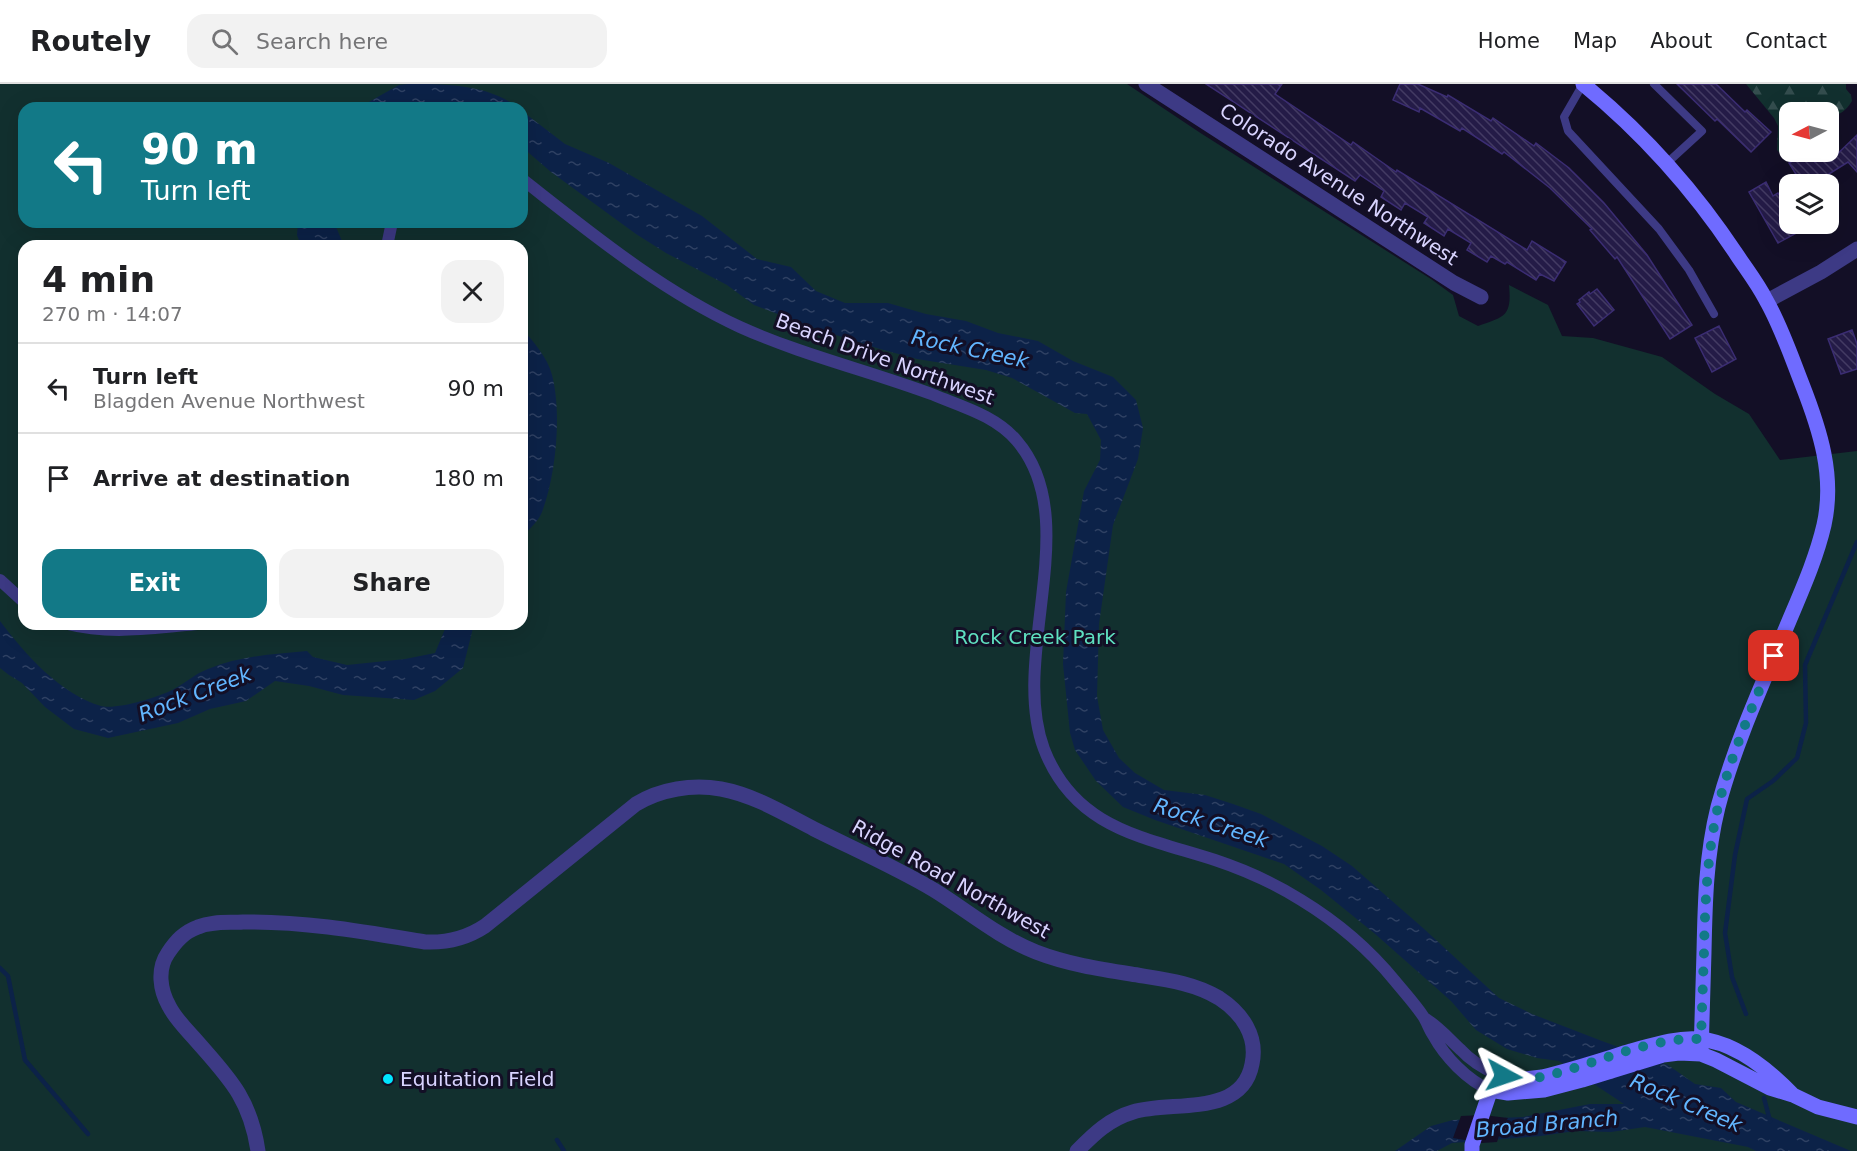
<!DOCTYPE html>
<html lang="en">
<head>
<meta charset="utf-8">
<style>
	body { margin:0; font-family:"DejaVu Sans",sans-serif; background:#f2f2f2; color:#202124; height:100vh; display:flex; flex-direction:column; font-size:22px; white-space:nowrap }
	* { box-sizing:border-box; margin:0 }
	p { font-size:20px; color:#757577 }
	.icon { flex:none; width:33px; height:33px; fill:none; stroke:currentColor; stroke-width:2; stroke-linecap:round; stroke-linejoin:round }
	.map { position:relative; flex:1; overflow:hidden }
	.side { position:absolute; left:18px; top:156px; width:510px; height:390px; display:flex; flex-direction:column; background:#fff; border-radius:18px; box-shadow:0 6px 24px #0002 }
	.side>* { flex:none }
	.banner { position:absolute; left:18px; top:18px; width:510px; height:126px; border-radius:18px; box-shadow:0 6px 24px #0002; background:#127987; color:#fff; overflow:hidden }
	.needle { width:39px; rotate:264deg }
	.controls { position:absolute; left:1779px; top:18px; display:grid; gap:12px }
	.controls a { display:grid; place-items:center; width:60px; height:60px; border-radius:12px; background:#fff; box-shadow:0 6px 24px #0002; font-size:30px }
	.pin { position:absolute; display:grid; place-items:center; width:51px; height:51px; color:#fff; margin:-26px; border-radius:12px; box-shadow:0 3px 9px #0006 }
	.me { position:absolute; width:66px; margin:-33px; rotate:95deg; stroke-linejoin:round; filter:drop-shadow(0 0 4px #0008) }
	.turn { display:flex; align-items:center; gap:21px; height:126px; padding:0 24px; font-size:27px }
	.turn .icon { width:78px; height:78px; stroke-width:2.5 }
	.turn b { display:block; font-size:42px; line-height:51px }
	.round { display:grid; place-items:center; flex:none; width:63px; height:63px; border-radius:18px; background:#f2f2f2 }
	.head { display:flex; align-items:center; justify-content:space-between; height:102px; padding:0 24px }
	h1 { font-size:36px; font-weight:600; line-height:45px }
	.button { display:flex; gap:12px; margin-top:auto; padding:12px 24px }
	.button a { flex:1; height:69px; border-radius:18px; background:#127987; color:#fff; font-size:24px; font-weight:600; line-height:69px; text-align:center }
	.button a+a { background:#f2f2f2; color:#202124 }
	ul { padding:0; list-style:none }
	li { display:flex; align-items:center; gap:18px; height:90px; padding:0 24px; border-top:2px solid #e0e0e0 }
	li div { flex:1 }
	li b { display:block; font-size:22px }
	li em { font-style:normal }
	header { display:flex; align-items:center; gap:36px; box-sizing:border-box; height:84px; padding:0 30px; background:#fff; border-bottom:2px solid #e0e0e0 }
	header strong { font-size:28px }
	nav { display:flex; gap:33px; margin-inline-start:auto; font-size:21px }
	.search { width:420px; height:54px; background:#f2f2f2; display:flex; align-items:center; gap:15px; box-sizing:border-box; padding:0 21px; border-radius:18px; color:#757577; font-size:22px }
	.map>svg:first-child { display:block }
	.forest { fill:url(#forest-firs) }
	.green { fill:#12302f; fill-rule:evenodd }
	.water { fill:url(#water-ripples) }
	.pier { fill:#130f26 }
	.lines { fill:none; stroke-linecap:round; stroke-linejoin:round }
	.stream { stroke:#0c2248; stroke-width:4.5 }
	.building { fill:url(#building-back-hatch); stroke:#3b2d73; stroke-width:1.5 }
	.service { stroke:#3d3a85; stroke-width:8 }
	.pedestrian { stroke:#3d3a85; stroke-width:12 }
	.minor { stroke:#3d3a85; stroke-width:15 }
	.tertiary { stroke:#3d3a85; stroke-width:15 }
	.secondary { stroke:#6f6bff; stroke-width:15 }
	.route { stroke:#127987; stroke-width:10; stroke-dasharray:0 18 }
	.poi-dot { fill:#00e5ff; stroke:#130f26; stroke-width:2 }
	.labels { text-anchor:middle; stroke-width:6; stroke-linejoin:round; paint-order:stroke }
	.street-label { font-size:20px; fill:#d9d4ff; stroke:#130f26 }
	.park-label { font-size:20px; fill:#5fe0c0; stroke:#130f26 }
	.poi-label { font-size:20px; fill:#d9d4ff; stroke:#130f26; text-anchor:start }
	.water-label { font-size:21px; font-style:italic; fill:#62b6ff; stroke:#130f26 }
</style>
</head>
<body>
<header>
<strong>Routely</strong>
<div class="search"><svg class="icon" aria-label="search" viewBox="0 0 24 24"><circle cx="10" cy="10" r="6"/><path d="M15 15l6 6"/></svg>Search here</div>
<nav><a>Home</a><a>Map</a><a>About</a><a>Contact</a></nav>
</header>
<div class="map">
<svg width="1857" height="1067" viewBox="0 0 1857 1067">
	<defs>
		<pattern id="forest-firs" width="22" height="20" patternUnits="userSpaceOnUse" patternTransform="scale(1.5)"><rect width="22" height="20" fill="#12302f"/><path d="M5 1l3.5 6h-7zM16 11l3.5 6h-7z" fill="#344d4e"/></pattern>
		<pattern id="water-ripples" width="26" height="14" patternUnits="userSpaceOnUse" patternTransform="scale(1.5)"><rect width="26" height="14" fill="#0c2248"/><path d="M2 4q2-2 4 0t4 0M15 11q2-2 4 0t4 0" fill="none" stroke="#2f4163"/></pattern>
		<pattern id="building-back-hatch" width="6" height="6" patternUnits="userSpaceOnUse" patternTransform="scale(1.5)"><rect width="6" height="6" fill="#241b47"/><path d="M-1 5l2 2M0 0l6 6M5-1l2 2" fill="none" stroke="#433b63"/></pattern>
	</defs>
	<rect width="100%" height="100%" fill="#130f26"/>
	<path class="forest" d="M1746,0H1846V5L1851,11L1852,17C1845,28 1841,30 1829,33L1828,28H1790V68H1799L1784,73L1777,66L1778,42L1774,34Z"/>
	<path class="green" d="M0,0H1127L1202,50L1431,195L1453,211L1459,232L1478,242C1505,233 1512,232 1509,201L1548,221L1562,252L1593,254L1662,273L1715,310L1749,330L1780,376L1857,367V1067H0ZM24,24H522V138H24ZM24,162H522V540H24Z"/>
	<path class="water" d="M408,0C447,0 487,0 519,24H358L399,1Z
		M522,27L565,60L609,79L702,132L757,175L791,183L816,207L845,219H888L926,230L966,237L998,249L1038,257L1073,277L1113,293L1136,316L1143,344L1138,375L1113,441L1099,540L1097,612L1103,646L1119,674L1135,689L1164,706L1205,711L1233,720L1261,730L1322,762L1352,782L1423,844L1499,914L1532,930L1602,957L1668,981L1695,1000L1721,1004L1736,1018L1851,1067H1756L1748,1063L1645,1043L1611,1048L1575,1047L1541,1052L1452,1059L1437,1067H1395L1431,1042L1453,1036L1523,1033L1590,1020H1624L1559,977L1537,974L1507,965L1476,946L1451,917L1374,849L1321,806L1284,780L1155,736L1123,723L1096,697L1075,666L1070,649L1063,580L1066,508L1078,441L1084,407L1100,376L1101,356L1087,330L1075,329L1012,294L986,286L917,275L880,265L814,244L754,221L727,201L666,169L636,150L551,88L522,63Z
		M298,138H334L344,162H301L297,151Z
		M522,245C533,257 548,274 552,291C562,329 556,391 542,428C539,437 528,446 522,453V362L526,352L522,306Z
		M0,537C25,570 60,610 101,622C116,626 154,614 168,608C182,602 194,590 208,585C240,572 273,570 307,567L313,573L347,581L405,575L435,569L447,540H474L463,584L435,607L414,616L343,611L309,602L275,597L246,617L210,625L178,639L108,654L74,645L45,623L22,599L9,591L0,584Z"/>
	<path class="pier" d="M1483,1031L1508,1034L1502,1042L1497,1058L1482,1059L1453,1054L1461,1032Z"/>
	<g class="lines">
		<path class="stream" d="M0,884L8,892L25,976L88,1050
			M1746,930L1732,893L1725,849L1735,771L1747,715L1773,697L1797,674L1806,639L1805,581L1857,458
			M1764,1014L1770,1037
			M557,1056L564,1067"/>
	</g>
	<path class="building" d="M1206,0H1282L1275,10L1351,61L1353,58L1396,88L1397,86L1527,166L1532,157L1566,178L1554,197L1540,190L1536,196L1507,178L1505,180L1491,172L1487,178L1467,166L1471,159L1448,145L1444,152L1424,139L1428,133L1405,119L1401,126L1381,113L1384,107L1360,91L1355,97Z
		M1400,0H1418L1447,13L1448,11L1491,37L1493,34L1534,62L1536,59L1569,84L1604,119L1647,171L1692,241L1670,255L1617,173L1615,175L1590,146L1592,145L1550,104L1504,68L1502,70L1462,44L1460,47L1420,24L1419,28L1393,16Z
		M1677,0H1716L1745,28L1747,26L1771,48L1751,68L1717,35L1715,37Z
		M1857,51V88L1848,78L1813,100H1802L1789,79L1807,68L1815,78L1826,71L1830,77Z
		M1766,98L1773,112L1778,109L1790,128V140H1813L1778,159L1749,108Z
		M1597,205L1614,226L1594,242L1577,220L1580,218L1579,216L1589,208L1590,210Z
		M1719,242L1736,275L1712,288L1695,254Z
		M1852,246L1857,260V285L1841,290L1828,255Z"/>
	<g class="lines">
		<path class="service" d="M1583,0L1564,33L1568,47L1659,145L1689,186L1714,230
			M1654,0L1702,47L1667,79"/>
		<path class="pedestrian" d="M522,95C591,149 660,206 740,243C802,271 870,287 934,311C963,323 996,332 1017,357C1085,436 1009,572 1044,665C1075,745 1144,753 1215,776C1245,786 1274,799 1301,816C1337,838 1369,865 1395,897C1404,908 1415,920 1423,932C1427,938 1429,945 1433,951C1445,973 1467,996 1490,1006
			M387,162L392,138
			M0,496L24,518
			M68,540C109,551 155,544 197,540
			M1426,935C1440,944 1449,955 1461,966C1471,977 1483,984 1496,990"/>
		<path class="minor" d="M1146,0L1454,199L1481,213
			M258,1067C250,1013 228,993 194,954C185,944 175,934 169,922C160,906 157,885 168,869C176,857 184,848 198,843C212,837 228,839 243,838C305,837 365,848 425,858C447,859 467,854 485,842L636,720C661,705 692,700 721,705C754,711 785,730 814,745C854,765 895,783 934,806C968,827 998,853 1036,868C1067,880 1099,885 1131,890C1161,895 1193,898 1219,914C1242,929 1258,952 1252,980C1242,1034 1171,1016 1133,1028C1109,1035 1094,1050 1077,1067"/>
		<path class="tertiary" d="M1767,217L1821,188L1857,165"/>
		<path class="secondary" d="M1583,0C1643,49 1694,106 1737,171C1747,186 1758,200 1766,216C1781,242 1791,272 1802,300C1820,346 1835,392 1824,441C1816,475 1802,506 1789,537C1763,599 1735,659 1718,723C1706,771 1705,819 1704,868C1703,902 1702,936 1701,970
			M1490,1006L1508,1009L1544,1006L1582,996L1663,971L1679,969L1701,970L1716,976L1770,1004L1793,1011L1818,1023L1857,1033
			M1472,1067V1061L1496,990L1524,995L1542,993C1572,986 1602,976 1631,967C1653,961 1677,953 1699,955C1735,958 1769,986 1793,1011"/>
	</g>
	<g class="lines">
		<path class="route" d="M1504,992L1524,995L1542,993C1594,981 1648,953 1701,955C1702,926 1703,897 1704,868C1705,820 1707,773 1717,727C1730,673 1752,623 1774,572"/>
	</g>
	<circle class="poi-dot" cx="388" cy="995" r="6"/>
	<g class="labels">
		<g class="street-label">
			<text transform="translate(1339 100) rotate(33)" y="7">Colorado Avenue Northwest</text>
			<text transform="translate(885 275) rotate(20)" y="7">Beach Drive Northwest</text>
			<text transform="translate(951 795) rotate(29)" y="7">Ridge Road Northwest</text>
		</g>
		<g class="park-label">
			<text x="1035" y="560">Rock Creek Park</text>
		</g>
		<g class="poi-label">
			<text x="400" y="1002">Equitation Field</text>
		</g>
		<g class="water-label">
			<text transform="translate(970 265) rotate(12)" y="7">Rock Creek</text>
			<text transform="translate(195 610) rotate(-21)" y="7">Rock Creek</text>
			<text transform="translate(1211 739) rotate(18)" y="7">Rock Creek</text>
			<text transform="translate(1686 1019) rotate(23)" y="7">Rock Creek</text>
			<text transform="translate(1547 1040) rotate(-5)" y="7">Broad Branch</text>
		</g>
	</g>
</svg>
<div class="controls">
<a><svg class="needle" viewBox="-14 -14 28 28"><path d="M0-13l5 13h-10z" fill="#e53935"/><path d="M0 13l5-13h-10z" fill="#757577"/></svg></a>
<a><svg class="icon" aria-label="layers" viewBox="0 0 24 24"><path d="M12 4l9 5-9 5-9-5zM3 14l9 5 9-5"/></svg></a>
</div>
<div class="pin" style="left:1774px;top:572px;background:#d93025"><svg class="icon" aria-label="arrive" viewBox="0 0 24 24"><path d="M6 21V4h12l-3 4 3 4H6"/></svg></div>
<svg class="me" style="left:1504px;top:992px" viewBox="-20 -20 40 40"><path d="M0-17L14 15 0 8-14 15z" fill="#127987" stroke="#fff" stroke-width="4"/></svg>
<div class="banner">
<div class="turn"><svg class="icon" aria-label="left" viewBox="0 0 24 24"><path d="M17 20v-9H6M10 6l-5 5 5 5"/></svg><div><b>90 m</b>Turn left</div></div>
</div>
<section class="side">
<div class="head"><div><h1>4 min</h1><p>270 m · 14:07</p></div><a class="round"><svg class="icon" aria-label="close" viewBox="0 0 24 24"><path d="M6 6l12 12M18 6L6 18"/></svg></a></div>
<ul>
<li><svg class="icon" aria-label="left" viewBox="0 0 24 24"><path d="M17 20v-9H6M10 6l-5 5 5 5"/></svg><div><b>Turn left</b><p>Blagden Avenue Northwest</p></div><em>90 m</em></li>
<li><svg class="icon" aria-label="arrive" viewBox="0 0 24 24"><path d="M6 21V4h12l-3 4 3 4H6"/></svg><div><b>Arrive at destination</b></div><em>180 m</em></li>
</ul>
<div class="button"><a>Exit</a><a>Share</a></div>
</section>
</div>
</body>
</html>
